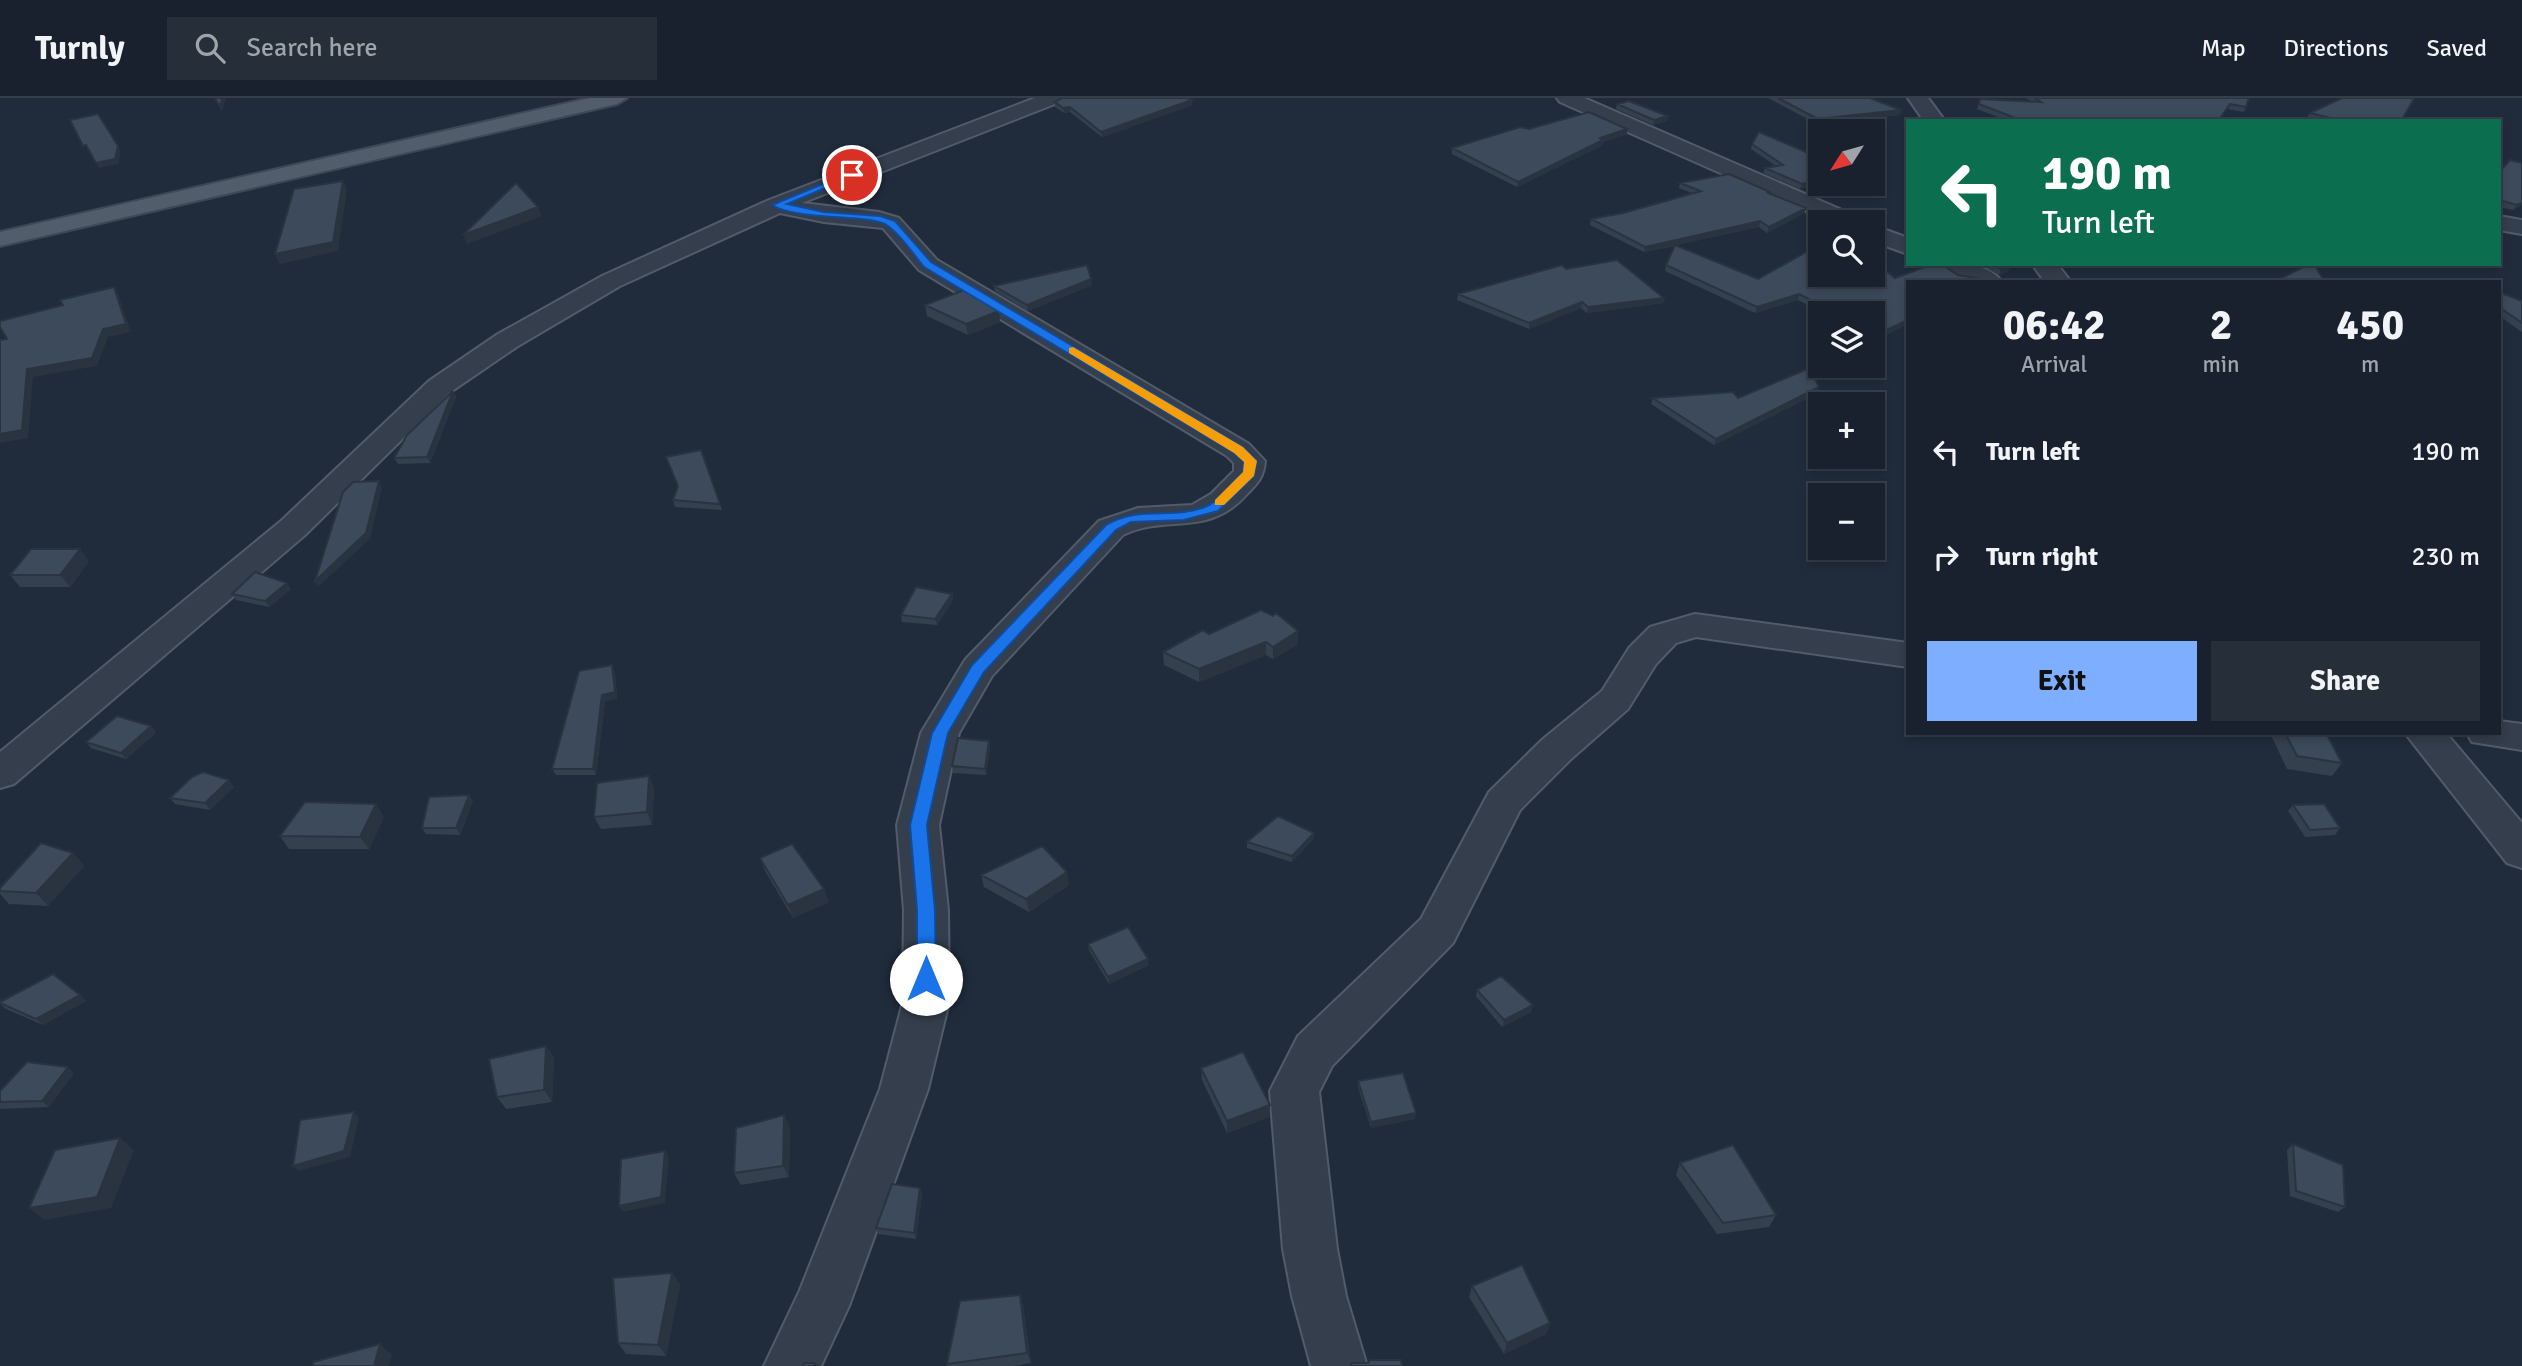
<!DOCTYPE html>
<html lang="en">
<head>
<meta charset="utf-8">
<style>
	body { margin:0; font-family:Signika,sans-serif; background:#252e39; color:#f1f3f6; height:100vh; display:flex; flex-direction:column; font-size:26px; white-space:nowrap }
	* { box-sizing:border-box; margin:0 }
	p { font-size:23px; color:#9fa3aa }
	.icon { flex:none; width:38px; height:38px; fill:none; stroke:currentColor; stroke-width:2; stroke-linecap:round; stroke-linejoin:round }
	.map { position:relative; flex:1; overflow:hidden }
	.drawer { position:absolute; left:1906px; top:182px; width:595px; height:455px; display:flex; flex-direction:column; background:#18212d; border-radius:0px; box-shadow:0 4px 10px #0003,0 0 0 2px #363e49 }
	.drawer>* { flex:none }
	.banner { position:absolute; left:1906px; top:21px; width:595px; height:147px; border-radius:0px; box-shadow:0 4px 10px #0003,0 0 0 2px #363e49; background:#0b6e4f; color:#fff; overflow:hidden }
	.needle { width:46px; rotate:233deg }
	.tools { position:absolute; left:1808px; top:21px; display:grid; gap:14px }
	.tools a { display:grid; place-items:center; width:77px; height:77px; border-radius:0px; background:#18212d; box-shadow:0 4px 10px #0003,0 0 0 2px #363e49; font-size:35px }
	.pin { position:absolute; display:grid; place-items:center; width:60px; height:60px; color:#fff; margin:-30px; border:4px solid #fff; border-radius:50%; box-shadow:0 2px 7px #0007 }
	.me { position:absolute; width:77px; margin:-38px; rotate:0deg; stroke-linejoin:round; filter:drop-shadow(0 0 5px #0008) }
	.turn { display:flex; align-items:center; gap:24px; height:147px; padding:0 21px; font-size:32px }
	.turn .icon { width:91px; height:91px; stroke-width:2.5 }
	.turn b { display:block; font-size:49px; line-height:60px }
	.eta { display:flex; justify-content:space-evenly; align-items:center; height:119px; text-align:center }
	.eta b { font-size:42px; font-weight:700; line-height:49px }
	.action { display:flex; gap:14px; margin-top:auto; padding:14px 21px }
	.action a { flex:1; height:80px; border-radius:0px; background:#7daeff; color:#111; font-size:28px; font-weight:700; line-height:80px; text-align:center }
	.action a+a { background:#252e39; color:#f1f3f6 }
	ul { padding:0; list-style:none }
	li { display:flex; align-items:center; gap:21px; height:105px; padding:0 21px }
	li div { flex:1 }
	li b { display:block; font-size:26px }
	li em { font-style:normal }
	header { display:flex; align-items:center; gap:42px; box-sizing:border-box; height:98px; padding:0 35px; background:#18212d; border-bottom:2px solid #363e49 }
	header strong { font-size:33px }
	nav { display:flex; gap:38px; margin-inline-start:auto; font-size:24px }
	.search { width:490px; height:63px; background:#252e39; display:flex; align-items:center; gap:18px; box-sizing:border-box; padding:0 24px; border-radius:0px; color:#9fa3aa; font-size:26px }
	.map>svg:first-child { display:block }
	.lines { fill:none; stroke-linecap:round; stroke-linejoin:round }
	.minor-casing { stroke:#525b6a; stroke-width:4 }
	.major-casing { stroke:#3d4755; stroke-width:4 }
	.minor { fill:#343e4c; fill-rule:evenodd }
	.major { fill:#525d6c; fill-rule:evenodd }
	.wall { fill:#34404e }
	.shaded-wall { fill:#2a3440 }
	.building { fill:#3c4a5b; stroke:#2a3440; stroke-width:2 }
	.route { fill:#1a73e8; stroke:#114b97; stroke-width:2 }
	.slow { fill:#f59e0b }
</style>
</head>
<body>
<header>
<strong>Turnly</strong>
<div class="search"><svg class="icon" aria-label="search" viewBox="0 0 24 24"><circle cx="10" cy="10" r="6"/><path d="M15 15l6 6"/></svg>Search here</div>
<nav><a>Map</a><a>Directions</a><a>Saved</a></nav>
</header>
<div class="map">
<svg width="2522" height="1268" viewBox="0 0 2522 1268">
	<rect width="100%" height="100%" fill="#202c3c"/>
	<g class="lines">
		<g class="minor-casing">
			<path id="minor" d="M1035,0H1063L1060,4L802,105L879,114L899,120L937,162L1249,346L1265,363C1264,378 1258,385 1248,395C1208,441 1168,415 1123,437L992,578L959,635L939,727L948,812L949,904L928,991L849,1208L821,1268H764L800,1192L880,991L903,904L904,812L897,727L921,635L965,562L1099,423L1138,410L1192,407L1211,396L1234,373V365L1227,358L919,172L883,130L824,124L780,115L620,188L518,248L449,295L305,437L14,686L0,690V654L281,423L429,283L498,236L602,178L769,102Z
				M1557,0H1584L1858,119L1862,124H1831L1560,4Z
				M1908,0H1928L1945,23H1924Z
				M2499,118L2522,122V136L2499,132Z
				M1872,127L1908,140V156L1872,143Z
				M1936,166C1957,166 1988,164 2002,184C1981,184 1949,186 1936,166Z
				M2032,166H2057L2071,184H2045Z
				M1695,516L1908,545V569L1696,539L1676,545L1656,566L1628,611L1571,661L1520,712L1453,845L1332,968L1319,994L1337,1151L1346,1198L1367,1268H1311L1292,1198L1283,1151L1270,993L1298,938L1421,821L1489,694L1543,641L1602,593L1629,550L1650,529Z
				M2499,623L2522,626V652L2472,644L2467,635H2499Z
				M2405,635H2446L2522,725V770L2507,765Z"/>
		</g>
		<g class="major-casing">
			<path id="major" d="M590,0H627L617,6L0,148V134Z"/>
		</g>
		<use href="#minor" class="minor"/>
		<use href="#major" class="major"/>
	</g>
	<path class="wall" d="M1768,0H1870L1900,17L1817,26Z
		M2026,0H2249L2244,14L2227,11L2219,23H2008L1977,11L1980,1L2031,3Z
		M1055,4L1193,7L1102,39L1070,14L1064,15L1055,9Z
		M1617,6L1668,18L1667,23L1653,27L1616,11Z
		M2310,15L2401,23H2317L2307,20Z
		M1529,31L1627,36L1603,44V47L1517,89L1452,56V50Z
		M1752,46L1820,60L1800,91L1763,75L1765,70L1776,68L1751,51Z
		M2499,74L2522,107L2513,112L2499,109Z
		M1680,85L1770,96L1806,110L1804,115L1767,135L1759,129L1676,147L1758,181L1895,180L1908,184V226L1876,242L1872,240V215H1824L1798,202L1755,215L1665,173L1666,167L1675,148L1644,154L1590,127L1591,121L1623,115L1692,95L1679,90Z
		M1976,166H2012L2009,172L1999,177L1981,167Z
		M1566,171L1664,200L1663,205L1587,215L1581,210L1529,231L1457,202L1458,196Z
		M1091,181L1092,187L1028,213L995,193L994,188Z
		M2499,194L2522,203V234L2499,218V220Z
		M925,207L1000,224L968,237L927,218Z
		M1819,289L1818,295L1714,347L1651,306L1653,300H1738Z
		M453,293L456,299L430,365L398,366L394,360Z
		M701,352L722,412L675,409L673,402Z
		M89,463L70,489H20L10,477Z
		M291,491L269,509L236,502L232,496Z
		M952,496L953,502L937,527L902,524L901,517Z
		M1209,536L1298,546L1273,561L1266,557L1199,584L1164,567L1163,554Z
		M615,574L617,601L605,603L596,677H556L552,671Z
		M151,628L156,635L126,661L91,650L86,644Z
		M2270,635H2326L2342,665L2332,678L2287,671Z
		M989,643L990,650L986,677L953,675L952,668Z
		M649,678L654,691L652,727L601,731L594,719Z
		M234,689L210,712L175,706L170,700Z
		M473,703L460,737L426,736L422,730Z
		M2293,707L2340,730L2335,737L2305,739L2288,713Z
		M384,719L369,751H289L280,738Z
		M1314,735L1313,741L1292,764L1247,750V744Z
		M73,755L84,768L48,808L9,806L0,796V790Z
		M760,760L829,804L793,820L765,773Z
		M981,777L1069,787L1029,814L984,789Z
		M1088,846L1149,867L1109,886L1089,852Z
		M1477,892L1533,907L1531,914L1502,929L1476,898Z
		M80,897L86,903L43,927L6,911L0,906V904Z
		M546,948L554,960L552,1004L506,1011L497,999Z
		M1201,970L1270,1007L1269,1019L1227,1035L1202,982Z
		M74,975L49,1009L0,1011V1004Z
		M1358,983L1415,1021L1371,1030L1358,989Z
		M790,1029L789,1079L741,1087L734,1075Z
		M2293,1046L2345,1109L2338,1114L2290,1098L2287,1052Z
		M1680,1065L1776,1117L1769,1129L1717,1136L1676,1077Z
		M920,1090L922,1096L916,1141L878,1136L876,1130Z
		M672,1175L680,1187L666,1258L626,1256L618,1245Z
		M1472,1188L1550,1225L1546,1236L1504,1256L1469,1199Z
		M1020,1197L1023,1208L1031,1265L1013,1268H948L947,1266Z"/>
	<path class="shaded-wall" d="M222,0H226L222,14L220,9Z
		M1192,2L1193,7L1102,39L1101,34Z
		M1070,9V14L1064,15L1063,10Z
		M1901,12L1900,17L1817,26L1818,21Z
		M1668,18L1667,23L1653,27L1654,22Z
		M1627,31V36L1603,44V47L1517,89L1518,84L1600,40Z
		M118,48L121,53L118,66L99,70L96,65Z
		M1820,81V86H1821L1800,91L1802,86Z
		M343,83L347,92L338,153L280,166L275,156Z
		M2522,104V107L2513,112L2517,107Z
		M538,109L542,118L467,146L463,137Z
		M1806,110L1804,115L1767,135L1769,129Z
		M1760,123L1759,129L1644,154L1645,149Z
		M2012,166L2009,172L1999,177L2001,171Z
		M1091,181L1092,187L1028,213L1027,207Z
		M114,189L118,196L131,234L108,239L97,268L33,279L28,340L0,345V336L27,271Z
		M1799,196L1798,202L1755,215L1757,209Z
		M1664,200L1663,205L1587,215L1588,209Z
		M1582,204L1581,210L1529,231V225Z
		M999,213L1000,224L968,237L966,226Z
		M1908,222V226L1876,242L1878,236Z
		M1819,289L1818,295L1714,347L1716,341Z
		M453,293L456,299L430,365L427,359Z
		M379,383L382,390L370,441L318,489L315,483Z
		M80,451L89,463L70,489L60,477Z
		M287,485L291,491L269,509L265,503Z
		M952,496L953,502L937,527L935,521Z
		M1298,533V546L1273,561V549Z
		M1266,544V557L1199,584V571Z
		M612,567L615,574L617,601L605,603L596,677L593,671L602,597Z
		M151,628L156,635L126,661L121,655Z
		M989,643L990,650L986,677L985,671Z
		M649,678L654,691L652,727L647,714Z
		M229,682L234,689L210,712L205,705Z
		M469,697L473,703L460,737L456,730Z
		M376,706L384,719L369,751L360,739Z
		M1314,735L1313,741L1292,764V758Z
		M73,755L84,768L48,808L36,795Z
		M1067,774L1069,787L1029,814L1026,801Z
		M824,791L829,804L793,820L788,807Z
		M1148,861L1149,867L1109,886L1108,879Z
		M80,897L86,903L43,927L36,921Z
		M1533,907L1531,914L1502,929L1504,922Z
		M546,948L554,960L552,1004L544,992Z
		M68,969L74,975L49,1009L42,1003Z
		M1270,1007L1269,1019L1227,1035V1023Z
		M354,1014L359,1020L350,1059L299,1073L293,1068Z
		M1416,1015L1415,1021L1371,1030V1024Z
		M784,1017L790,1029L789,1079L783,1068Z
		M120,1040L134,1052L111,1110L44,1122L29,1110Z
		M665,1053L669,1059L665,1105L623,1114L619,1108Z
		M920,1090L922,1096L916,1141L914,1135Z
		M672,1175L680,1187L666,1258L658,1247Z
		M1020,1197L1023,1208L1031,1265L1027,1255Z
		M1550,1225L1546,1236L1504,1256L1507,1245Z
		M380,1246L392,1257L389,1268H374Z"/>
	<path class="building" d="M215,0H222L220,9Z
		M1062,0H1187L1192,2L1101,34L1070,9L1063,10L1055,4Z
		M1778,0H1870L1901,12L1818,21Z
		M2035,0H2249L2246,9L2230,6L2218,23H2023L1979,6L1980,1L2041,4Z
		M2342,0H2410L2414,1L2401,23H2338L2339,22L2310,15Z
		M1629,3L1668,18L1654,22L1617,6Z
		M1589,14L1627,31L1600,40L1603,42L1518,84L1452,50L1520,29L1529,31Z
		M98,16L118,48L115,61L96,65L86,47L83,48L70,22Z
		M1759,34L1820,60V81L1802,86L1765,70L1783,67L1752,46Z
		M2510,62L2522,65V104L2517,107L2499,102V74Z
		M1729,76L1770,94L1768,95L1806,110L1769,129L1760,123L1645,149L1591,121L1623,115L1701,93L1680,85Z
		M343,83L333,144L275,156L294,91Z
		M516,85L538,109L463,137Z
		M1675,147L1758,181L1817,148H1820V177H1872V161L1895,180L1933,166H1941L1958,177L1981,181L1975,184H1908V222L1878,236L1872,233V215H1837L1799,196L1757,209L1666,167Z
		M1617,162L1664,200L1588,209L1582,204L1529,225L1458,196L1562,167L1566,171Z
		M1992,166H2011L2001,171Z
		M2309,166H2314L2325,184H2274Z
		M1087,167L1091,181L1027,207L994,188Z
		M114,189L126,226L103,231L92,260L27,271L22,332L0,336V242L7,241L0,229V223L63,207L60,202Z
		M964,192L999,213L966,226L925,207Z
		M2499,194L2522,203V225L2499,209Z
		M1810,270L1819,289L1716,341L1653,300L1733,294L1738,300Z
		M453,293L427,359L394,360L407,337Z
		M701,352L720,406L673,402L678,388L666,359Z
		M379,383L366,435L315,483L343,394L353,384Z
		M31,451H80L60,477H10Z
		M255,474L287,485L265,503L232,496Z
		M916,489L952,496L935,521L901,517Z
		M1261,512L1273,518L1276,515L1298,533L1273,549L1266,544L1199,571L1163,554L1203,532L1209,536Z
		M612,567L615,594L602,597L593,671H552L579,573Z
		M117,618L151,628L121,655L86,644Z
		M2285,635H2326L2342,665L2297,658Z
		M958,640L989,643L985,671L952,668Z
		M203,674L229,682L205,705L170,700L192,679Z
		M649,678L647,714L594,719L597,685Z
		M469,697L456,730H422L429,699Z
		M305,704L376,706L360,739L280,738Z
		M2324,706L2340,730L2310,732L2293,707Z
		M1278,718L1314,735L1292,758L1247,744Z
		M41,745L73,755L36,795L0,793V790Z
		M792,746L824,791L788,807L760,760Z
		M1042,748L1067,774L1026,801L981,777Z
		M1128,829L1148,861L1108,879L1088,846Z
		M53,876L80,897L36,921L0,905V904Z
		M1501,878L1533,907L1504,922L1477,892Z
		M546,948L544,992L497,999L489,961Z
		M1243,954L1270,1007L1227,1023L1201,970Z
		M27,964L68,969L42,1003L0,1004V993Z
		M1403,975L1416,1015L1371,1024L1358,983Z
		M354,1014L344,1053L293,1068L300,1022Z
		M784,1017L783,1068L734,1075L736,1030Z
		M120,1040L97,1099L29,1110L55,1052Z
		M2293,1046L2343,1067L2345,1109L2296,1093Z
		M1733,1047L1776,1117L1723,1125L1680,1065Z
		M665,1053L661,1099L619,1108L621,1061Z
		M892,1086L920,1090L914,1135L876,1130Z
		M1522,1167L1550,1225L1507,1245L1472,1188Z
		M672,1175L658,1247L618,1245L613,1180Z
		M1020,1197L1027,1255L947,1266L960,1203Z
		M380,1246L374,1268H313V1264Z
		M1370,1262H1401L1402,1268H1351V1265H1368Z
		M804,1265H813L818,1268H803Z"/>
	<path class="route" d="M849,75L857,77L787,106L824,114L880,118L895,123L931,164L1243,349L1257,363L1254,378L1218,413L1184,422L1131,424L1116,432L984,574L948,635L927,727L935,812L936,881L933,886H920L917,881V812L910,727L932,635L972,567L1106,427C1141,406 1173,423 1207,408C1220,402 1233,384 1243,374L1244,364L1234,355L924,169C913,156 902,138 888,128C871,115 800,124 772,107Z"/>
	<path class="slow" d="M1073,249L1243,349L1257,363L1254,378L1224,407H1215V402L1243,374L1244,364L1234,355L1069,255V250Z"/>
</svg>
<div class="tools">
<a><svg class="needle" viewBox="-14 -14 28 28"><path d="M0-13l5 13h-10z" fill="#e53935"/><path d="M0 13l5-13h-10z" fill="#9fa3aa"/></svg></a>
<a><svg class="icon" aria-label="search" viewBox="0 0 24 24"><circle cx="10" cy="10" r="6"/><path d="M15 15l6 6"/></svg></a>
<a><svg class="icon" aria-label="layers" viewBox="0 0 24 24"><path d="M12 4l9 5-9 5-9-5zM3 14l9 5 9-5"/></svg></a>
<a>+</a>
<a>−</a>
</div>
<div class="pin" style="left:852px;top:77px;background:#d93025"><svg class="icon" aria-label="arrive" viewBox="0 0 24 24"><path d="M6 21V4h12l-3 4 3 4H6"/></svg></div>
<svg class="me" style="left:926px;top:881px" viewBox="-20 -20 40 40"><circle r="19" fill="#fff"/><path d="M0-13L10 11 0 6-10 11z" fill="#1a73e8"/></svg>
<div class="banner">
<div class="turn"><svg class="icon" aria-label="left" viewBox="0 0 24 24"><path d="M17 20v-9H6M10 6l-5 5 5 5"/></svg><div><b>190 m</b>Turn left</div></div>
</div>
<section class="drawer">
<div class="eta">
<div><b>06:42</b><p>Arrival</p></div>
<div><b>2</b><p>min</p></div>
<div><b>450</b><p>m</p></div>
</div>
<ul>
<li><svg class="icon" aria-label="left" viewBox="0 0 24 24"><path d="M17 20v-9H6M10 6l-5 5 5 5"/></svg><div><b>Turn left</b></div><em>190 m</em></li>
<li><svg class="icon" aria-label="right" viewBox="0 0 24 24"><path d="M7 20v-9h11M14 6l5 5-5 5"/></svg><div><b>Turn right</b></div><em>230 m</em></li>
</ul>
<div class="action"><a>Exit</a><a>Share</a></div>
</section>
</div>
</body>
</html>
